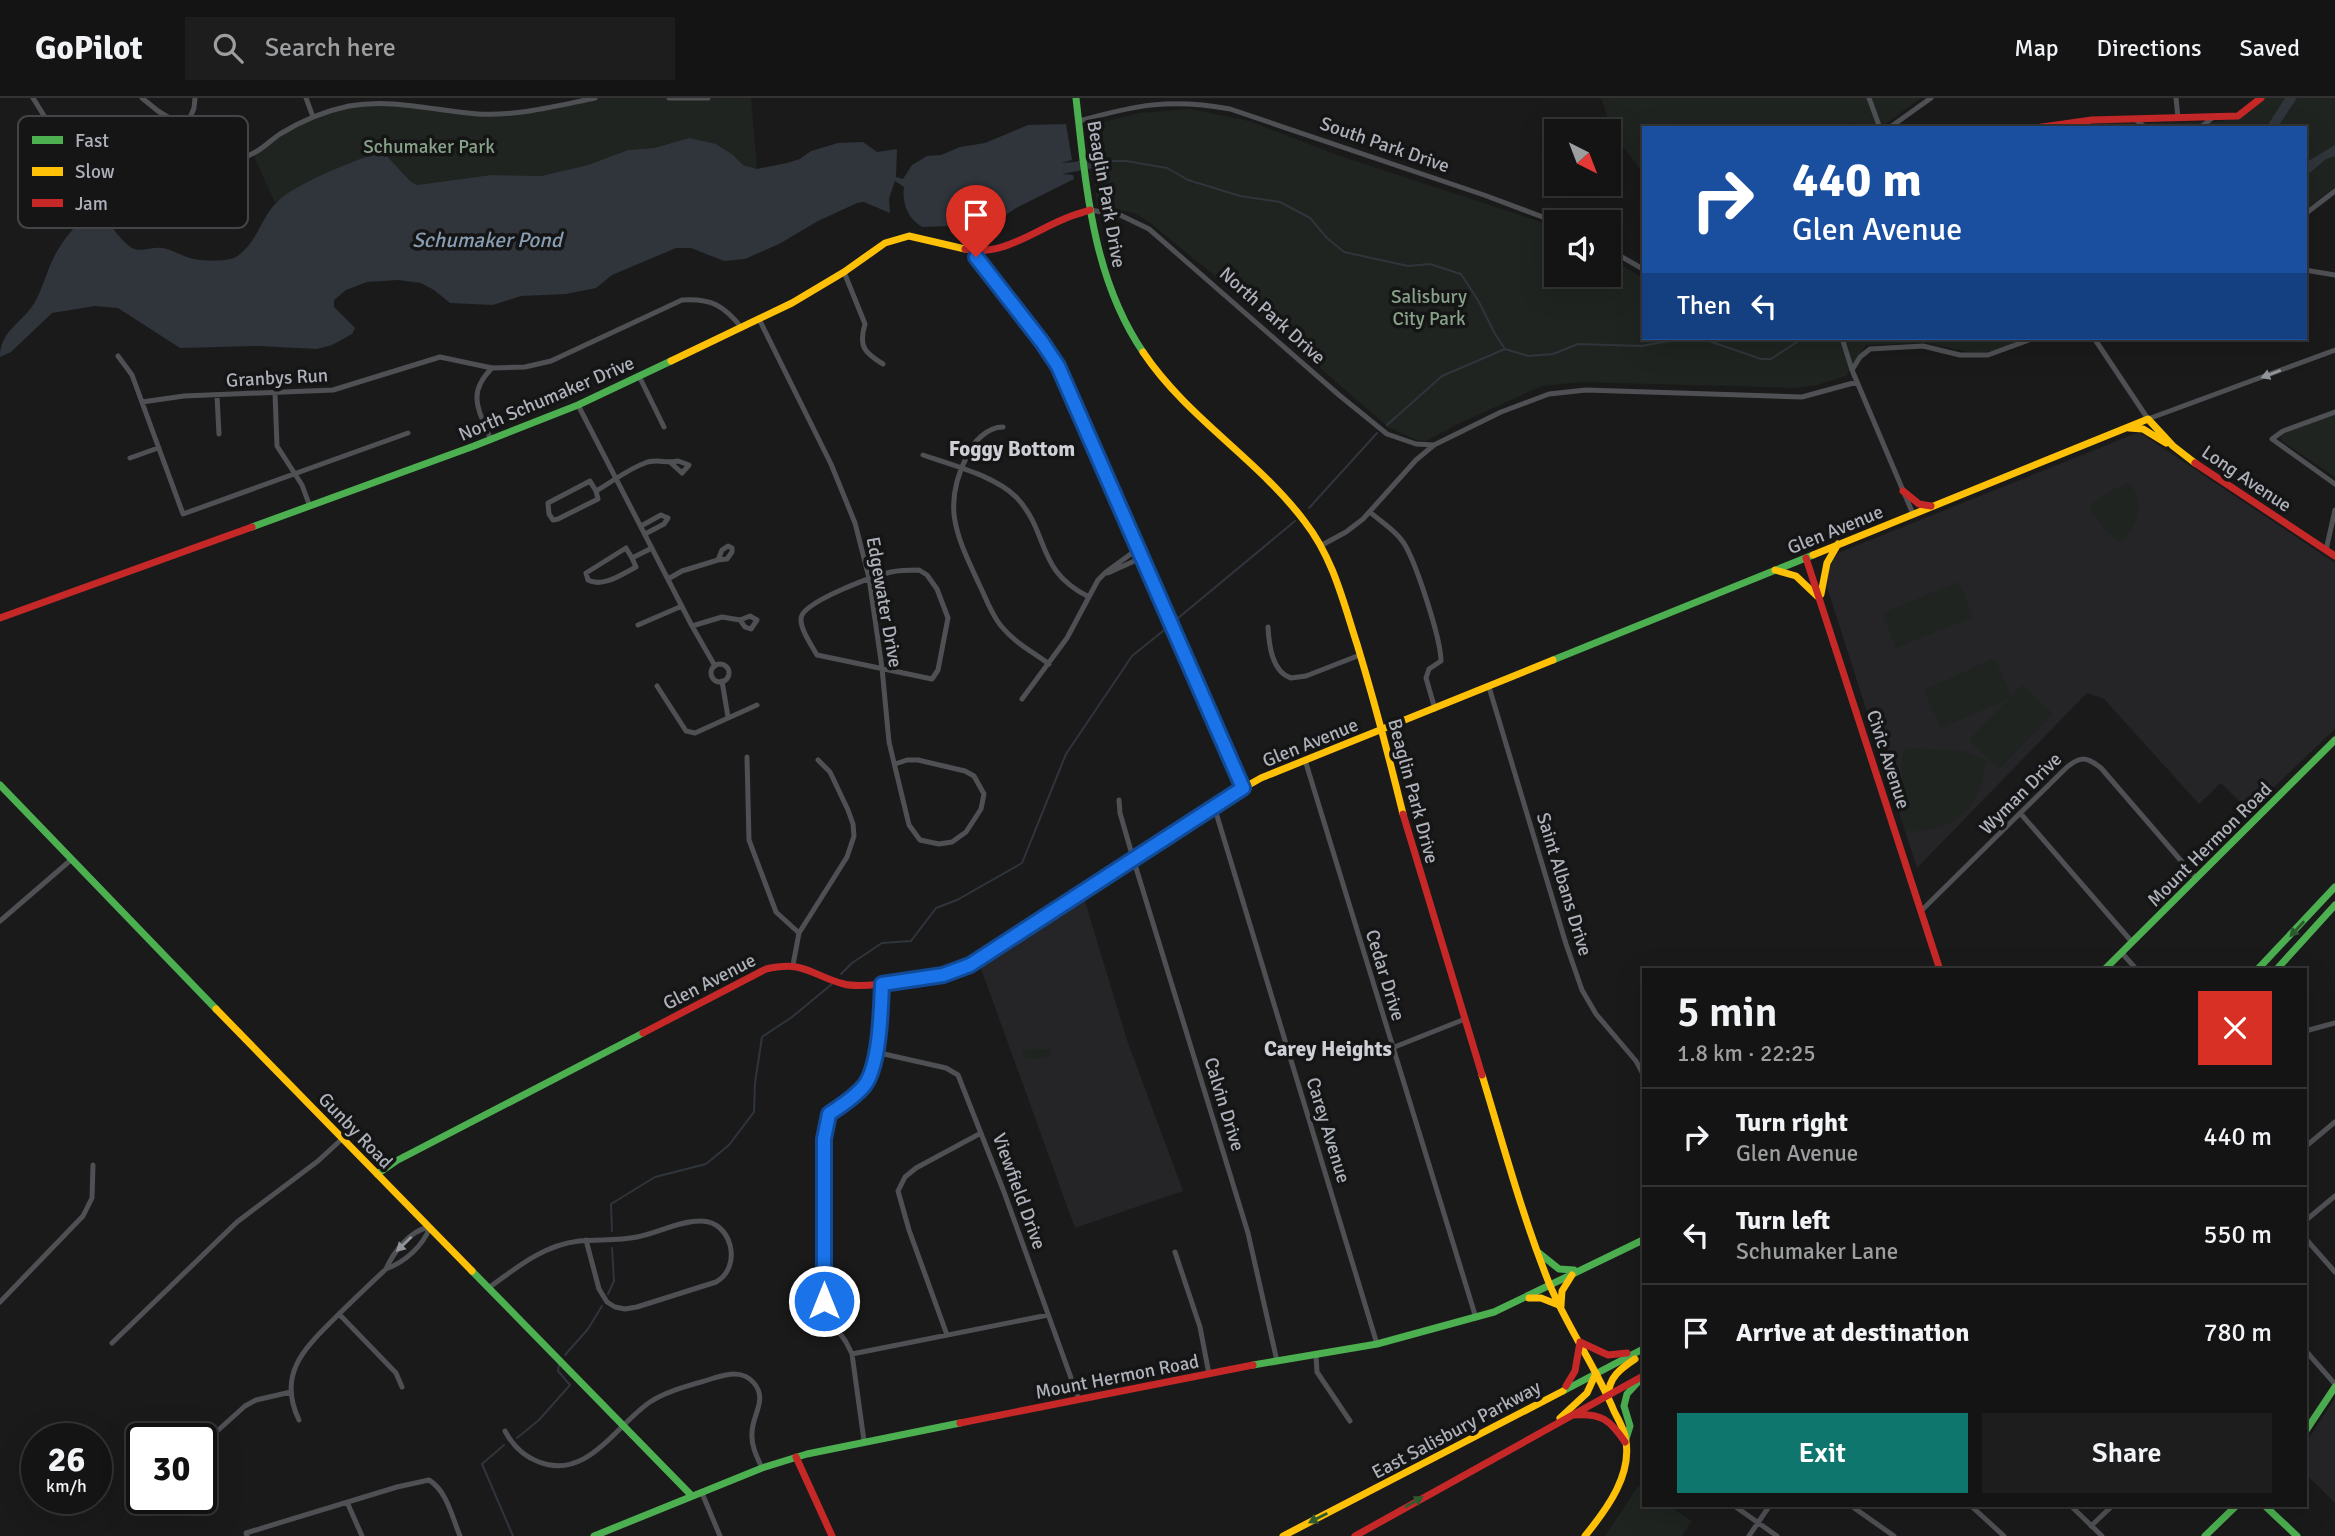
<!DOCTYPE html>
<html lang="en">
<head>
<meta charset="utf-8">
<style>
	body { margin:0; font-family:Signika,sans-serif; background:#1d1d1d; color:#f1f3f6; height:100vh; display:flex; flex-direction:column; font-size:26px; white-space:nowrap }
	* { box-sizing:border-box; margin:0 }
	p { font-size:23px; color:#9d9ea0 }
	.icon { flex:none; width:38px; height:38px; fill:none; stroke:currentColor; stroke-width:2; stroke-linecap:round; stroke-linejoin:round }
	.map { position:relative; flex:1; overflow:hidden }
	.side { position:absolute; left:1642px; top:870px; width:665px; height:539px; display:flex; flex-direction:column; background:#141414; border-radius:0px; box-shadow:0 7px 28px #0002,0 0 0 2px #333334 }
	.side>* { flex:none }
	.hud { position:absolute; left:1642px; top:28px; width:665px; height:214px; border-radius:0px; box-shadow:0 7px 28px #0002,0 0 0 2px #333334; background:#1a4fa0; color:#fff; overflow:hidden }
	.needle { width:46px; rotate:138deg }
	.fabs { position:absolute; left:1544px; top:21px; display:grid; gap:14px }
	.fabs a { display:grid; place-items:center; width:77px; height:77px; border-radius:0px; background:#141414; box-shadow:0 7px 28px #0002,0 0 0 2px #333334; font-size:35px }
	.speed { position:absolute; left:21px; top:1325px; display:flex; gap:14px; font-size:35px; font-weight:700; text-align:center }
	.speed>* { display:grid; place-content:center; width:91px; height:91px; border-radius:50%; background:#141414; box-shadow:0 7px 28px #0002,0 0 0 2px #333334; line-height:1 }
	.speed small { font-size:18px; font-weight:400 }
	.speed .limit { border:4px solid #111; border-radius:10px; background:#fff; color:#111 }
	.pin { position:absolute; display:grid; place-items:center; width:60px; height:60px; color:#fff; margin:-72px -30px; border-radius:50% 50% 50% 0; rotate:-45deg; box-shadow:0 0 7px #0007 }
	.pin .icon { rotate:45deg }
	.me { position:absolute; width:77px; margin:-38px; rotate:0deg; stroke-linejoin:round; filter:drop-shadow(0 0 5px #0008) }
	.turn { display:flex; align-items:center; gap:24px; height:147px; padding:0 35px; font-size:32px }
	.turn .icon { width:91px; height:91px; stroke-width:2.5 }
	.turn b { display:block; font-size:49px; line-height:60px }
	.then { display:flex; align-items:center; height:66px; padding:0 35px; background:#0003; gap:14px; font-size:26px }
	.round { display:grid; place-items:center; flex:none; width:74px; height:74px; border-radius:0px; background:#1d1d1d }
	.headline { display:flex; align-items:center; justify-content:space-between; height:119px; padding:0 35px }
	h1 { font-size:42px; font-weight:600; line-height:52px }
	.cta { display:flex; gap:14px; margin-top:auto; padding:14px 35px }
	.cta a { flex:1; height:80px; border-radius:0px; background:#0f766e; color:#fff; font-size:28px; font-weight:600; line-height:80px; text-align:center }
	.cta a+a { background:#1d1d1d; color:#f1f3f6 }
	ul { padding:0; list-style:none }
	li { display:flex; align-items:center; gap:21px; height:98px; padding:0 35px; border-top:2px solid #333334 }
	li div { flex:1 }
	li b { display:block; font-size:26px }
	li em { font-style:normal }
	header { display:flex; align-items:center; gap:42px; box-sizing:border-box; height:98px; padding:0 35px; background:#141414; border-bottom:2px solid #333334 }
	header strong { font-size:33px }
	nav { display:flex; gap:38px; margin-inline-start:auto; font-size:24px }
	.search { width:490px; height:63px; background:#1d1d1d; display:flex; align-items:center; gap:18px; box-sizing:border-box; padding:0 24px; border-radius:0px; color:#9d9ea0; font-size:26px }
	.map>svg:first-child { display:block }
	.built { fill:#252527 }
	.green { fill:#1f2420 }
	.water { fill:#2f353b }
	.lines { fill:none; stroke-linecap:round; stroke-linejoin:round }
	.stream { stroke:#2f353b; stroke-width:2 }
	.street { stroke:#4f5053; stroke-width:5 }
	.fast { stroke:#4caf50; stroke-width:7 }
	.slow { stroke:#ffc107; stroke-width:7 }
	.jam { stroke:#c62828; stroke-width:7 }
	.oneway { fill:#91949b }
	.oneway2 { fill:#2e5a30 }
	.route-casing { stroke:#114b97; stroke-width:18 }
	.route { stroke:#1a73e8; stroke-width:12 }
	.labels { text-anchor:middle; stroke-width:7; stroke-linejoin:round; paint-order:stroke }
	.street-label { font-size:19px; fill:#adb1ba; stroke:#151516 }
	.park-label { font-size:19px; fill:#87a289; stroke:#151516 }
	.water-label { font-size:21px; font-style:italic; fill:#889db1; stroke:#151516 }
	.neighbourhood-label { font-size:21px; font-weight:bold; fill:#ced0d6; stroke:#151516 }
	.key { fill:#151516; stroke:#434447; stroke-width:2 }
	.key-label { font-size:19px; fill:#adb1ba }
</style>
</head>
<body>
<header>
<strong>GoPilot</strong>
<div class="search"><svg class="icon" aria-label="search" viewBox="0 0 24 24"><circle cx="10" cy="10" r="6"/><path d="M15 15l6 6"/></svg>Search here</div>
<nav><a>Map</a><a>Directions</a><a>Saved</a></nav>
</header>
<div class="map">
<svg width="2335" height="1438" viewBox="0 0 2335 1438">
	<rect width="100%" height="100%" fill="#1a1a1b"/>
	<path class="built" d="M2139,334L2335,465V631L2249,713L2221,685L2199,706L2104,601L2087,595L1917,770L1827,489L1829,470L1833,461L1838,455Z
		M1084,800L1127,942L1183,1093L1075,1130L980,868Z
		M2335,1300V1405L2305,1375V1346Z"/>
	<path class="green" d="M595,0H751L757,71L743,67L733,57L689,40L654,50L628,52L588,67L541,78L491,77L417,87L410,83L338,70L285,97L275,105L253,56L282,35L336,12L379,5L504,17Z
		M1601,0H1921L1880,30H1839L1851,25L1833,30H1643V75L1613,35Z
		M2265,0H2335V89L2305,111V30H2048L2104,25L2215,24L2237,20L2247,15Z
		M1191,11L1249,23L1340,58L1544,125L1556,131V177H1608V159L1643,180V240H2025L1994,253L1974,255L1926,245L1866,247L1846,278L1817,287L1795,290L1581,284L1542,288L1460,325L1426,343L1417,342L1388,329L1210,174L1149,124L1134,115L1097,107L1088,28L1139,15Z
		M2335,314V379L2282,343L2280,339L2282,335Z
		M2130,384C2144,405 2139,429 2120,445L2102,428L2090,411V407L2107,395Z
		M1959,484L1973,519L1896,550L1882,515Z
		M1995,560L2011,598L2023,587L2053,616L1999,671L1969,642L2010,600L1941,630L1924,592Z
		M1908,650L1965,653L1986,662C1982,709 1953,736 1905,733L1898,710L1902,678V654Z
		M1051,951V959L1028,961L1022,957V954L1025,952Z
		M1638,1388L1643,1391V1407H1667L1692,1423L1682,1438H1605Z"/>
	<path class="water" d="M2285,0H2297L2277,30H2266Z
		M1066,26L1072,62L1061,65L1075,64L1099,57L1101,75L1093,70L1062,76L1073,77L1074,81L1016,110L998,122L976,127L922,129C907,120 902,105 904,89L895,83L889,100L890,115L864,104L857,105L818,123L779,146L745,161L724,163L691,150H676L612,177L596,190L566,196L521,198L493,207L450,205L434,192L421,185L398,182L367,184L346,192L334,202V209L355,230L352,236L332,247L317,251L258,248L180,250L118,210L95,208L52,215L11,254L0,259C0,234 20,226 33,207C43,192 46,173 55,157C64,140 78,124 93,112L100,113C109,124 120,143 132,150C141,155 153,148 163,150C174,152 183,159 194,161C204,163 227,164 236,159C258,144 260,121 277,104C293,87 360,59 383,54L410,83L417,87L491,77L541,78L588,67L628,52L654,50L689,40L716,46L733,57L743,67L757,71L787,65L800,61L811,53L838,45L863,44L877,54L897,51L896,79L903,81L912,67L927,58L941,57L960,49L985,45L1028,27Z
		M2335,47V58L2326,61L2305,79V65Z"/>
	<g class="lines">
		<path class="stream" d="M1100,63H1126L1167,70L1188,82L1240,98L1280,104L1310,120L1327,140L1344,154L1408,168L1430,166L1461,176L1479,204L1495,236L1505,251L1528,258L1553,256L1578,246L1641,248L1675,242L1703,241L1761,261H1771L1803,240
			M1387,327L1442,278L1505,251
			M1309,410L1377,335
			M1177,521L1295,423
			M841,876L852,865L882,845L911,843L936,810L957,802L1022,765L1066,656L1132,558L1168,529
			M612,1133L611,1106L655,1079L706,1066L729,1047L754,1014L755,985L762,939L792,919L832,886
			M608,1196L614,1183L612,1150
			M565,1257L588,1231L602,1208
			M517,1340L539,1322L570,1287L558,1273L559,1267
			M504,1347L482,1366L513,1438"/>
		<path class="street" d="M33,0L56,37L64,43L77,38
			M142,0L158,13L179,26L190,29L197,35L243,59C258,56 268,44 280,36C301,23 325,13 349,8C393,0 435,13 478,16C519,18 556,8 595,0
			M306,0L313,19
			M669,0H708
			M1869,0L1880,30
			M2176,0L2178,20
			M2136,22L2146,30
			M1079,23C1136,7 1170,0 1230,11L1484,97L1556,124
			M190,29L188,25L194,10L195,0
			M1889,30L1931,0
			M2200,30L2212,20
			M1090,112L1120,117L1149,131L1339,297L1387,336L1416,346L1434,347
			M2305,116L2335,93
			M1608,151L1643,171
			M976,153V159L980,165L1042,244L1057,269L1243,689
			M2305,172L2335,177
			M844,174L865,226C858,249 865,255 883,266
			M759,221L831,366L855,425L869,480L882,570L889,644L909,727L920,742L939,746L952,744L966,734L981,711L984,696L974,678L965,673L918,662H907L895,666
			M1842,240L1852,272L1913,416
			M2094,240L2148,321L2335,252
			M118,258L132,277L183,416L408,335
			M1852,272L1860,259L1870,251L1923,248L1960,257H1988L2034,240
			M639,278L664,329
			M275,295L277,348L302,387L309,406
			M217,298L219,336
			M142,304L184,298L333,292L440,259L492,270L525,269L551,263L682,202C712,200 724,208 742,230
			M578,307L692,528L715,568
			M2335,314L2283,333L2272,341L2335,386
			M1003,329C987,329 973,344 967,358C941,409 957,438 979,486C986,500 992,518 1002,529C1015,545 1033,554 1049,566
			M491,342C479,312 466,296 492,270
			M923,357C952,367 996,378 1017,400C1050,436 1035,472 1089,499
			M130,360L158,350
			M596,393L598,401L558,421L553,422L549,416L548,405L590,383L596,393C612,384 628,371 645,365C656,360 667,366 678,363L689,367L682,375L671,365
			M1370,414C1381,424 1395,432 1403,444C1415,461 1441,541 1441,563L1429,571L1426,580L1435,611
			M641,428L661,417L668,420L664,426L645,436
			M1322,447L1346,434L1363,421L1416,362L1434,347L1501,314L1549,296L1586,292L1802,299L1857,284
			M2326,452L2335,412
			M632,460L626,450L586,475L588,482C603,490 622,476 636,469L632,460L652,450
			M919,472L927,477L937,491L948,520L938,572L932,581L817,557C812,548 797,527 802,517C811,501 873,478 891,474C900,472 910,472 919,472Z
			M1108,475L1143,459
			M668,481L682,473L718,462L722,452L728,448L732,450V454L727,461L718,462
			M638,527L682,508
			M692,528L722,519L740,522L750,518L757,522L751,531L745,529L740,522
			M1268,529C1269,547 1272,574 1291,580L1306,578L1360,557
			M711 575a9 9 0 1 1 18 0a9 9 0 1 1-18 0Z
			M722,583L728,619
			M657,588L686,633L695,635L757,607
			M1489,589L1566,846L1582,892L1596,916L1636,963L1643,976
			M1022,601L1067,540L1098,482L1106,474L1139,450
			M747,659L749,742L776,814L799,835
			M1305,662L1476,1220
			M1119,702L1120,715L1133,760L1248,1135L1277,1263
			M1214,708L1377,1246
			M2021,716L2132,844
			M1921,813L2065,671C2079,658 2086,658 2101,670L2196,780
			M0,823L72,761
			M2121,854L2137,872
			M793,867L799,835L847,759L854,738L853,726L848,712L830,674L818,662
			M2309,932L2335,925
			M1392,950L1465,921
			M875,954L946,970L958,977L1004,1094L1079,1302
			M2305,1049L2335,1024
			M2305,1123L2335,1098
			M2305,1140L2335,1174
			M1175,1154L1200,1229L1209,1276
			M386,1171C394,1153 410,1133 429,1129
			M490,1189C517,1169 544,1147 579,1143C598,1141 618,1143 637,1139C658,1135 679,1123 700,1123C732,1122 743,1169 716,1184L637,1209L625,1211L615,1209L607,1204L599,1191L586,1142
			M0,1204L83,1118L92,1100L93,1067
			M339,1216L396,1275L402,1289
			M947,1237L909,1132L898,1093L905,1079L916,1070L981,1035
			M112,1245L237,1124L318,1063L343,1040
			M2305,1252L2335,1286
			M852,1256L1048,1217
			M1316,1258L1317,1274L1350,1323
			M299,1322C277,1276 304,1251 335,1220C352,1203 369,1187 386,1171C405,1164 423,1148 430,1129
			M505,1333C513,1348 523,1358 539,1364C587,1383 616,1327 650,1304C668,1292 693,1287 714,1280C728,1276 743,1272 754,1285C768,1302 752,1317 752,1335C751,1348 757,1359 762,1370
			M864,1343L852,1256L846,1244L825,1214L824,1041L829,1016C841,1008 855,999 864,988C880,968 881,911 882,886
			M205,1344L245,1308L256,1302L291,1294
			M702,1395L720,1438
			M347,1404L362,1438
			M1733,1407L1777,1438
			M1850,1407L1894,1438
			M1970,1407L2004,1438
			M2070,1407L2102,1438
			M2091,1428L2113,1407
			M247,1438L246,1435L397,1389L429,1382C447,1393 452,1419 460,1438
			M1749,1438L1770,1407"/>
		<path class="fast" d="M1076,0C1086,87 1092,179 1143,254
			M252,429L474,348L578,307L671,263
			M1553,562L1813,457
			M0,687L216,911
			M961,870L1238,693
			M2104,872L2335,642
			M2257,872L2335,789
			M2276,872L2335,807
			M377,1076L396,1063L643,935
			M1539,1155L1559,1171L1574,1172
			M472,1173L692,1398
			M1253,1267L1377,1246L1494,1214L1643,1142
			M1563,1293L1643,1251
			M2305,1334L2335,1289
			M1625,1344L1630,1328L1624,1308L1627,1296L1638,1284
			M2264,1407L2297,1438
			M594,1438L762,1370L807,1356L960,1325
			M2205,1438L2237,1407"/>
		<path class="slow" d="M1143,254C1187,320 1258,361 1305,424C1333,460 1343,503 1357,546C1374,602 1389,659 1403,716
			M671,263L792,205L844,174L885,145L909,138L965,151
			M2129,330L2143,331L2166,345
			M1813,457L2148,321L2173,348L2195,365
			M1775,472L1796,478L1817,498
			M1821,496L1827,465L1838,446
			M1238,693L1261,680L1553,562
			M216,911L472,1173
			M1482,977C1503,1046 1522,1117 1549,1185C1567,1229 1596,1269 1614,1313C1618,1321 1623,1329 1625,1338C1634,1375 1607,1411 1585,1438
			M1529,1200H1541L1561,1208
			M1561,1207L1562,1193L1572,1177
			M1608,1298C1609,1279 1620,1271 1635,1261
			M1560,1320L1587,1295L1596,1275
			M1283,1438L1563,1293"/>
		<path class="jam" d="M2035,30L2092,22L2238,18L2261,0
			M965,151C1001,159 1032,134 1064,121C1072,117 1081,115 1090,112
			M2195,365L2335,458
			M1903,393L1919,406L1931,408
			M1806,460L1940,872
			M0,520L252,429
			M1403,716L1482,977
			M643,935L766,871C805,862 810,877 844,886C866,892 939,878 961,870
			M1566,1288L1575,1273L1580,1244L1608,1257L1627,1255
			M1574,1317C1602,1315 1610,1322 1625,1344
			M960,1325L1253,1267
			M796,1359L832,1438
			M1355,1438L1643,1278"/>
	</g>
	<defs><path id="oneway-solid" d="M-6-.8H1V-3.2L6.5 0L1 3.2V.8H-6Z" transform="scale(1.75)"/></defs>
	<g class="oneway">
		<use href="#oneway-solid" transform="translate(2271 276) rotate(159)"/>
		<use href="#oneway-solid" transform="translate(404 1146) rotate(136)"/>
	</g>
	<g class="oneway2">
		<use href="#oneway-solid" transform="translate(2297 831) rotate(133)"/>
		<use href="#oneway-solid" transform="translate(1414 1404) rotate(-30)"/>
		<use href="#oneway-solid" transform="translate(1318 1420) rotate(153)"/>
	</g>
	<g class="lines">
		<g class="route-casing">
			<path id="route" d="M824,1203V1041L829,1016C841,1008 855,999 864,988C880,968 881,911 882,886L943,877L970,867L1243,690L1058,268L1042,244L976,159"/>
		</g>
		<use href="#route" class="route"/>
	</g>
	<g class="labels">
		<g class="street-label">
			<text transform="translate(1385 46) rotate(19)" y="7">South Park Drive</text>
			<text transform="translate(1107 96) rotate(80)" y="7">Beaglin Park Drive</text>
			<text transform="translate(1273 217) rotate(42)" y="7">North Park Drive</text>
			<text transform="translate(277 279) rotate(-3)" y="7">Granbys Run</text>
			<text transform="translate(546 300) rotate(-23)" y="7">North Schumaker Drive</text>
			<text transform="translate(2247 380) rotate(34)" y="7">Long Avenue</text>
			<text transform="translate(1835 431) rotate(-22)" y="7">Glen Avenue</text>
			<text transform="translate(885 504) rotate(80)" y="7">Edgewater Drive</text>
			<text transform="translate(1310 644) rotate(-22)" y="7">Glen Avenue</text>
			<text transform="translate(1889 661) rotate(72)" y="7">Civic Avenue</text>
			<text transform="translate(1414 693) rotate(75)" y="7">Beaglin Park Drive</text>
			<text transform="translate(2020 695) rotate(-45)" y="7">Wyman Drive</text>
			<text transform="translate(2209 746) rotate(-45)" y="7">Mount Hermon Road</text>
			<text transform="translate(1565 786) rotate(73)" y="7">Saint Albans Drive</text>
			<text transform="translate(1386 877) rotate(73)" y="7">Cedar Drive</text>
			<text transform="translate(709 883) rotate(-27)" y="7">Glen Avenue</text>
			<text transform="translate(1225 1006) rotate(73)" y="7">Calvin Drive</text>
			<text transform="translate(356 1032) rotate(46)" y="7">Gunby Road</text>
			<text transform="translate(1329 1032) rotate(73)" y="7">Carey Avenue</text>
			<text transform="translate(1020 1093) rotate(70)" y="7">Viewfield Drive</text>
			<text transform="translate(1117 1278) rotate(-11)" y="7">Mount Hermon Road</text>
			<text transform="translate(1456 1331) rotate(-28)" y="7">East Salisbury Parkway</text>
		</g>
		<g class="park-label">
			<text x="429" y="55">Schumaker Park</text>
			<text x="1429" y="205">Salisbury<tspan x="1429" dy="22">City Park</tspan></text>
		</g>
		<g class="water-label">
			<text x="487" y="149">Schumaker Pond</text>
		</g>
		<g class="neighbourhood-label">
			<text x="1012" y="358">Foggy Bottom</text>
			<text x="1328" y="958">Carey Heights</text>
		</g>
	</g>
	<rect x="18" y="18" width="230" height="112" rx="10" class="key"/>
	<rect x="32" y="38" width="31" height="8" fill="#4caf50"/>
	<rect x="32" y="69" width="31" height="9" fill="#ffc107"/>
	<rect x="32" y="101" width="31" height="8" fill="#c62828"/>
	<g class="key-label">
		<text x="75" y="49">Fast</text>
		<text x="75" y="80">Slow</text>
		<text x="75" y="112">Jam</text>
	</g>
</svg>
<div class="fabs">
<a><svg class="needle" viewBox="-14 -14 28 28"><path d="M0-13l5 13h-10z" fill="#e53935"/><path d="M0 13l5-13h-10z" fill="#9d9ea0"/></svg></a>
<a><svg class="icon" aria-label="sound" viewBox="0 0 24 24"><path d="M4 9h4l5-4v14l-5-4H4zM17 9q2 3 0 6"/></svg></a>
</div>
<div class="speed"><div>26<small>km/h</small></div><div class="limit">30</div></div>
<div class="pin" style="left:976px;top:159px;background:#d93025"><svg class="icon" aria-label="arrive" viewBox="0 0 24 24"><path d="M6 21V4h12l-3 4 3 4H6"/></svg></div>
<svg class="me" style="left:824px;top:1203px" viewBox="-20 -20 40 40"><circle r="17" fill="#1a73e8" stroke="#fff" stroke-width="3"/><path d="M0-11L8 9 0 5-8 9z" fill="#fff"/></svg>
<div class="hud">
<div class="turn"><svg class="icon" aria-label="right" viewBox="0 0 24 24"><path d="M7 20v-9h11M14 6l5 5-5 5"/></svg><div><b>440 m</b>Glen Avenue</div></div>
<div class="then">Then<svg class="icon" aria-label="left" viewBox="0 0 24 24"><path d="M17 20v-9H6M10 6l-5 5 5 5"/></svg></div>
</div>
<section class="side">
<div class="headline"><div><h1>5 min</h1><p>1.8 km · 22:25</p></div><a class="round" style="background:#d93025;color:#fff"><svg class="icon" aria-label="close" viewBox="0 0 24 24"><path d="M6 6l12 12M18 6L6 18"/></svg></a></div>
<ul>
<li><svg class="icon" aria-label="right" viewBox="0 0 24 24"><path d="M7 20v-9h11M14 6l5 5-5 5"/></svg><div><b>Turn right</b><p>Glen Avenue</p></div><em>440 m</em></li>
<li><svg class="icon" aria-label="left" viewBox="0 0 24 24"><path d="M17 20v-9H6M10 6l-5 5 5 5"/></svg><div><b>Turn left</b><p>Schumaker Lane</p></div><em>550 m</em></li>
<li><svg class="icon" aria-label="arrive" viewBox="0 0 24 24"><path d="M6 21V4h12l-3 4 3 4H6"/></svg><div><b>Arrive at destination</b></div><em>780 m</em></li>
</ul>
<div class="cta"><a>Exit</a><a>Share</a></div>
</section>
</div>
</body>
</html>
